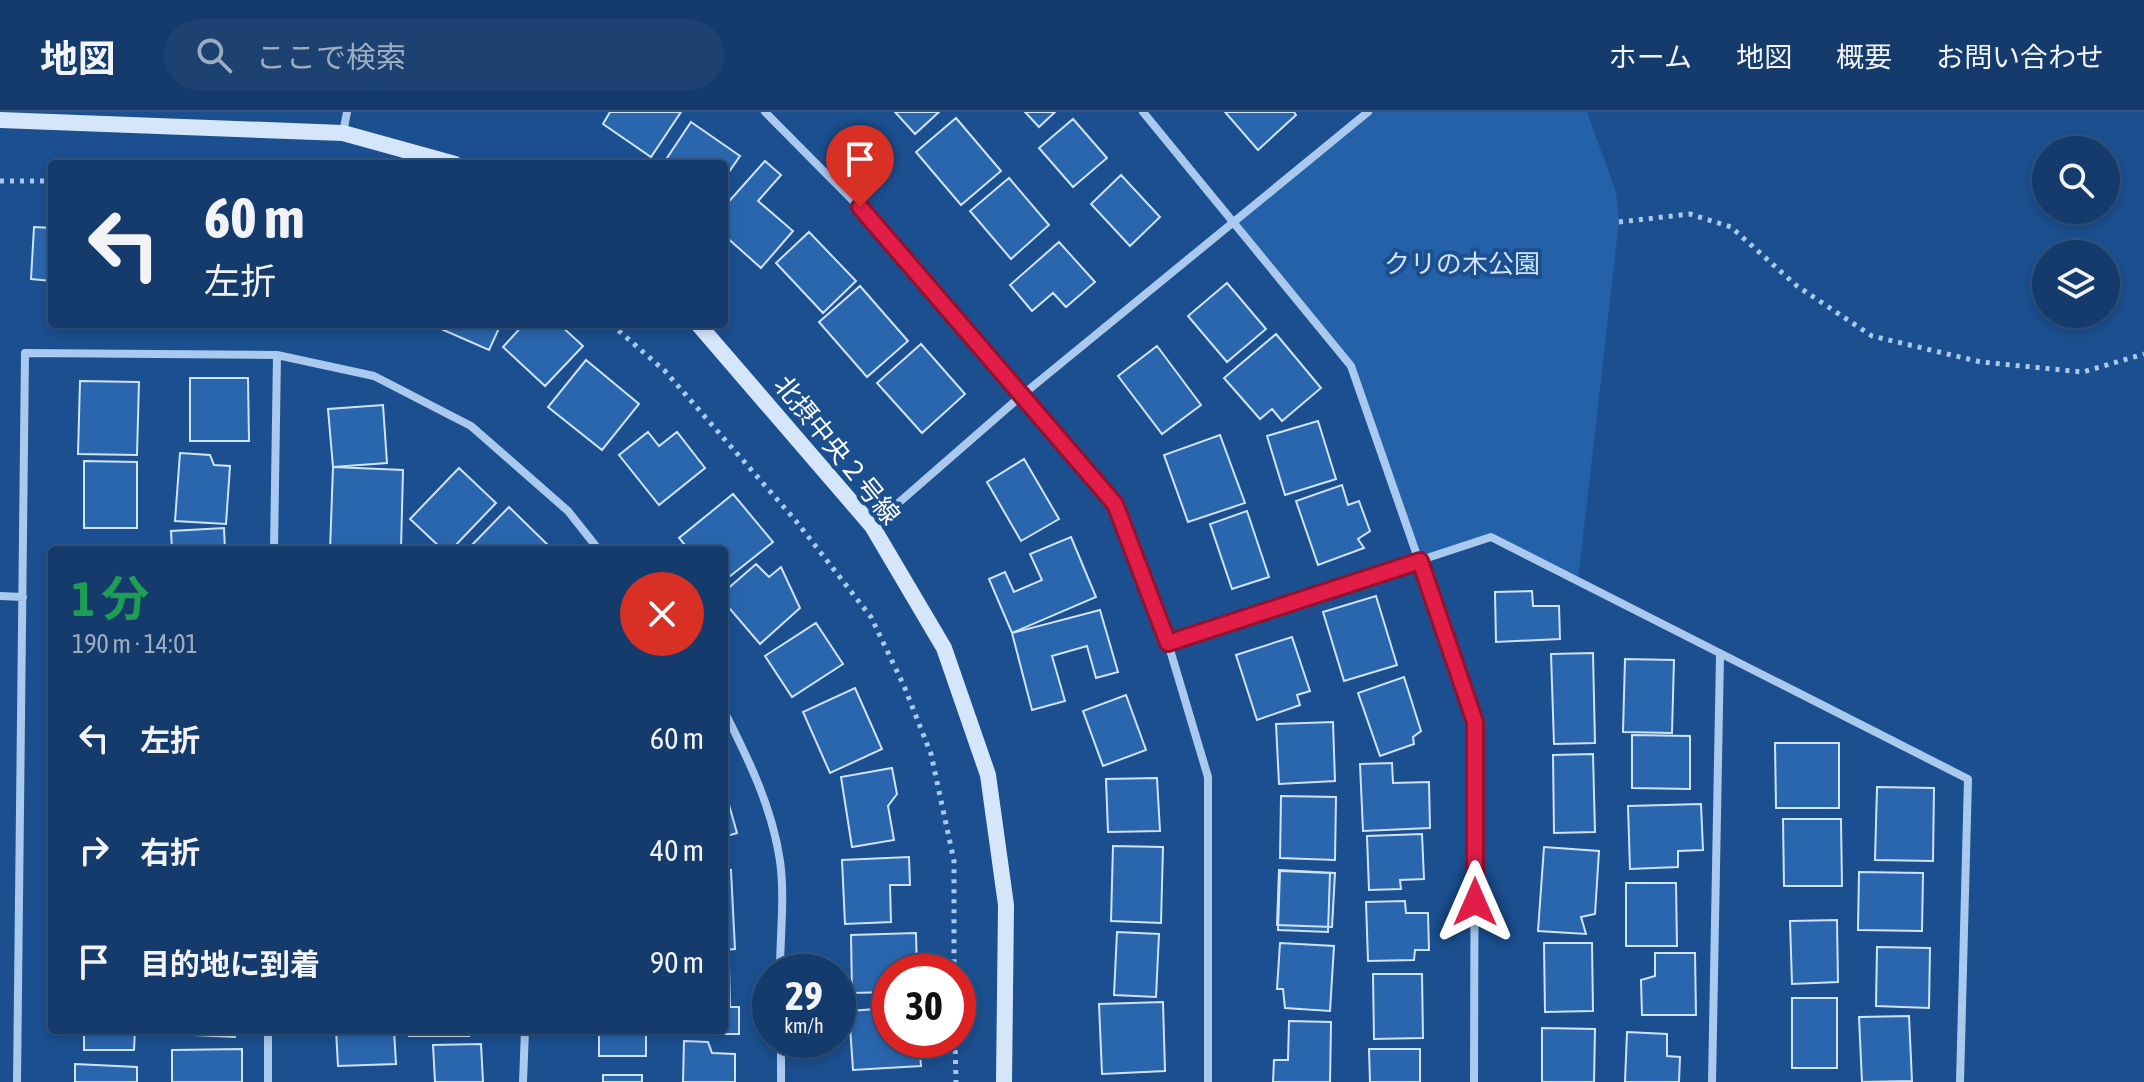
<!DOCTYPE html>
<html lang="ja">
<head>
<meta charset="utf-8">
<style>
	body { margin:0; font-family:"Asap Condensed","Noto Sans JP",sans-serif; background:#1d4271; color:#f1f3f6; height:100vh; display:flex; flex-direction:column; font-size:30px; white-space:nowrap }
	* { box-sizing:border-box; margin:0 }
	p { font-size:26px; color:#9dadc1 }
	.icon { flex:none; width:44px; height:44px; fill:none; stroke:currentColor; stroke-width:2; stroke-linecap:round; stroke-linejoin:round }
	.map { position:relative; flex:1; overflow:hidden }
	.side { position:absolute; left:48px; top:434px; width:680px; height:488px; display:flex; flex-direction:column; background:#143b6b; border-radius:8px; box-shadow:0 4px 12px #0003,0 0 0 2px #33557e }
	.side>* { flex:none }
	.top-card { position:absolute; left:48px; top:48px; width:680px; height:168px; border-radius:8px; box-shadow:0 4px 12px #0003,0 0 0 2px #33557e; background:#143b6b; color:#f1f3f6; overflow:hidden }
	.tools { position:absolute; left:2032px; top:24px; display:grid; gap:16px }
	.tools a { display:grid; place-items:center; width:88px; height:88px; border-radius:50%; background:#143b6b; box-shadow:0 4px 12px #0003,0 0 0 2px #33557e; font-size:40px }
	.speed { position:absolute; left:752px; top:842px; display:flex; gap:16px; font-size:40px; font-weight:700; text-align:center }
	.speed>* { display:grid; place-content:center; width:104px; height:104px; border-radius:50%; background:#143b6b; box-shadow:0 4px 12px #0003,0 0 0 2px #33557e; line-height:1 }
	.speed small { font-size:20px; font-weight:400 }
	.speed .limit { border:12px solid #d22; background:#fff; color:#111 }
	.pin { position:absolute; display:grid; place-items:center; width:68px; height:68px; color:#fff; margin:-82px -34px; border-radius:50% 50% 50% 0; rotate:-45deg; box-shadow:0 0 8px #0007 }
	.pin .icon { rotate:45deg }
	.me { position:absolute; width:88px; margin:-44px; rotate:0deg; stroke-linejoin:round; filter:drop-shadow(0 0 6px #0008) }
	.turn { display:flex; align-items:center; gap:28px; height:168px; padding:0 24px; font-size:36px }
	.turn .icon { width:104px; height:104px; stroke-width:2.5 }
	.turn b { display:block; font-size:56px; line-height:68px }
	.round { display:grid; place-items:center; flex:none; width:84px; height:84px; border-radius:42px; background:#1d4271 }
	.overview { display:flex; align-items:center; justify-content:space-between; height:136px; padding:0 24px }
	h1 { font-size:48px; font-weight:700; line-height:60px; color:#1e9e55 }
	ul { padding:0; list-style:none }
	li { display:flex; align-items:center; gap:24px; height:112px; padding:0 24px }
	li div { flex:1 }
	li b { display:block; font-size:30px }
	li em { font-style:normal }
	header { display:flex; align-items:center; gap:48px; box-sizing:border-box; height:112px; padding:0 40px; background:#143b6b; border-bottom:2px solid #33557e }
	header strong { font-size:38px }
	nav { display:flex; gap:44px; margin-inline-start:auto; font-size:28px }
	.search { width:560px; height:72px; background:#1d4271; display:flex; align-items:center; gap:20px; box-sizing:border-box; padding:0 28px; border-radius:44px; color:#9dadc1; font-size:30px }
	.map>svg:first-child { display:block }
	.green { fill:#2461a8 }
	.building { fill:#2a66ad; stroke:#cfe3fa; stroke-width:2 }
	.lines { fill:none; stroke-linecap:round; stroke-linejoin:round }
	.path { stroke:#a9c9ee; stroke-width:5; stroke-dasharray:4 6; stroke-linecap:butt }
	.street { stroke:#a9c9ee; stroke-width:8 }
	.secondary { stroke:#d6e6fa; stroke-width:16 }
	.route-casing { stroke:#92132f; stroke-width:20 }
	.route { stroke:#e11d48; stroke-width:14 }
	.labels { text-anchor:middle; stroke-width:8; stroke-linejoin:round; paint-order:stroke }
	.park-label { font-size:26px; fill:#cfe3fa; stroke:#1b4f8f }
	.street-label { font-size:26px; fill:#fff; stroke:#1b4f8f }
</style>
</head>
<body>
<header>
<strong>地図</strong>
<div class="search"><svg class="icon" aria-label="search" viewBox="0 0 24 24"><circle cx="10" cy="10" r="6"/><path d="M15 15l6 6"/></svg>ここで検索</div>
<nav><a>ホーム</a><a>地図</a><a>概要</a><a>お問い合わせ</a></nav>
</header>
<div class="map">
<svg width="2144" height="970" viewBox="0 0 2144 970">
	<rect width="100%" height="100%" fill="#1b4f8f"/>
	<path class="green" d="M1368,0H1587L1616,80L1619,110L1578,469L1491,425L1420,449L1351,254L1236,109Z"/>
	<path class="building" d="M610,0H681L651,45L603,12Z
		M895,0H939L915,22Z
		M1025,0H1055L1039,15Z
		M1225,0H1294L1296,3L1258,38Z
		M956,6L1001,59L961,93L916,40Z
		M1073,7L1107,46L1073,75L1039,36Z
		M691,10L740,44L724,67V52H663Z
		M765,49L781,63L758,89L793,119L761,156L724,123V95Z
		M1121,63L1160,105L1130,134L1091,92Z
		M1009,66L1049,113L1011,147L970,99Z
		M34,115L52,116V169L31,167Z
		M809,120L856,169L823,201L776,151Z
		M1059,130L1095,170L1066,195L1053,181L1032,199L1010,173Z
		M1227,171L1266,217L1227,250L1188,204Z
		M860,174L908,229L867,265L819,210Z
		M443,212H501L489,238L441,217Z
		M524,212H559L583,234L545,274L503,235Z
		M1276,222L1321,276L1282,309L1272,297L1260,307L1224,266Z
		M921,232L965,282L922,321L877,271Z
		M1157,234L1201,293L1162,322L1118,264Z
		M586,248L639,292L602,338L548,295Z
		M190,266H248L249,329H190Z
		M80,269L139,270L137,343L78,342Z
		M383,293L387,351L333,355L328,297Z
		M1318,309L1336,367L1285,383L1267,324Z
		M648,320L659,334L677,320L705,356L659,393L619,343Z
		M1220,323L1245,391L1188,410L1164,343Z
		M180,341L210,343L214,353L230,354L226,412L175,409Z
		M1024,347L1059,407L1021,429L987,370Z
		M84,349L137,350V416H84Z
		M333,355L403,358L401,438H330Z
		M459,356L496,391L451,438H443L410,407Z
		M1342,373L1348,393L1359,389L1370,419L1358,427L1364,436L1318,453L1296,389Z
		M733,382L773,430L724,469V438H689L679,426Z
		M509,395L553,438H467Z
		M1247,399L1269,465L1232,477L1210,412Z
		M224,416L225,438H172L171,419Z
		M1071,425L1096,485L1012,521L989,467L1005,460L1014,480L1042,468L1030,442Z
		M756,452L769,465L781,455L800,496L760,532L724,490V480Z
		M1532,479L1533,494H1559L1560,527L1496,530L1495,480Z
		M1376,484L1397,553L1344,569L1323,500Z
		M1100,498L1118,560L1096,566L1087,534L1052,544L1065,589L1032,598L1012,521Z
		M816,511L843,552L792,585L765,544Z
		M1292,525L1310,579L1297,583L1300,593L1257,608L1236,543Z
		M1593,541L1595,631L1554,632L1551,542Z
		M1625,547L1674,548L1672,621L1623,620Z
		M1404,565L1421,619L1413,625L1414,632L1380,644L1358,581Z
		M855,576L882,637L830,661L803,600Z
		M1126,583L1146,638L1103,654L1083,599Z
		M1333,610L1335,669L1279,672L1276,612Z
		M1632,623L1690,624V677L1632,676Z
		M1775,631H1839V696H1776Z
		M1593,642L1595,720L1554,721L1553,643Z
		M1392,651L1393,671L1429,670L1430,716L1363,719L1360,652Z
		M892,656L897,682L888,694L894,728L852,735L841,665Z
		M1157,666L1160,719L1108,720L1106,667Z
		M724,675L737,721L724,725Z
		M1877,675L1934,676L1933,749L1875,748Z
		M1281,684L1336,685L1335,748L1280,746Z
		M1701,692L1703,738L1678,739V755L1630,757L1628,694Z
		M1783,707H1841L1842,774H1784Z
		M1422,722L1424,767L1400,768L1401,777L1369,778L1367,724Z
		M1113,734L1163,735L1161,811L1111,809Z
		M1544,735L1599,739L1595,802L1581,805L1586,822L1538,819Z
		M909,745L910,773H890L891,810L845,812L842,748Z
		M731,758L735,837L724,838V759Z
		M1279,758L1335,761L1332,815L1277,813Z
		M1280,759L1330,761L1328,820L1278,818Z
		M1859,760L1923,761L1922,819L1858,818Z
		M1626,771H1676L1677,834H1626Z
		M1405,789L1406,801H1428L1429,838H1415L1414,848L1368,849L1366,790Z
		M1837,808L1838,870L1792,872L1790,809Z
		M1117,820L1159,822L1156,885L1114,883Z
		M916,821L917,860H890V880L852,881L851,823Z
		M1280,831L1334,834L1330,899L1285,896L1283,877H1277Z
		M1544,831H1592L1593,899L1545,900Z
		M1877,835L1930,836L1929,896L1876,894Z
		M1655,841H1695L1696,903H1642L1641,868L1655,864Z
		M724,853H729L730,895H739V922H697V918H724Z
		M1373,862H1422L1423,926L1374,927Z
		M1792,886H1837V956H1792Z
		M1163,890L1165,959L1102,962L1099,892Z
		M890,896V928H919L921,954L853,958L849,899Z
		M1909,904L1912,969L1862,970L1859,905Z
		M1289,909L1331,910L1330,970H1273L1274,948H1288Z
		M1542,916L1595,917L1594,970H1542Z
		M84,918H135L134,938H84Z
		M171,918H235V925L171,922Z
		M336,918H394L396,952L338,954Z
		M410,918H469V924H409Z
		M599,918H646V944H599Z
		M1627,920L1667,922V944L1680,945L1679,970H1625Z
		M684,929L708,930L712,941L735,942V970H683Z
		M481,932L483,970H435L433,933Z
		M242,937V970H172V938Z
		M1369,937H1420V970H1370Z
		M75,952L137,955V970H75Z
		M603,963H642V970H603Z"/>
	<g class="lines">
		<path class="path" d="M0,69H52
			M1619,110L1690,102L1731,115L1797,174L1872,224L1981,250L2083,260L2144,242
			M611,212L665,259L796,409L871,505L904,574L931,642L954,749V860
			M955,928L956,970"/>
		<path class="street" d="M765,0L878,114L1115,392L1168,531L1491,425L1968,667L1960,970
			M1143,0L1351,254L1475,610L1474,970
			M343,21L347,0
			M872,414L1021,284L1368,0
			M274,438L277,243
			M0,484L23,485
			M1168,531L1208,665V970
			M724,599C748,646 772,695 780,749C785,784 780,824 780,860
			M781,928V970
			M17,970L25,241L277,243L374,264L471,314L568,399L599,438
			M268,970V918
			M523,970L525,918
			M1712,970L1720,543"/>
		<path class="secondary" d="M0,8L343,21L455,52
			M698,212L872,414L944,536L988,663L1006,793L1004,970"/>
	</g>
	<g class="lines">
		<g class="route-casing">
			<path id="route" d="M860,95L1115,392L1168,531L1420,449L1475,610V790"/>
		</g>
		<use href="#route" class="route"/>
	</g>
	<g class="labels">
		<g class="park-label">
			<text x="1462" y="161">クリの木公園</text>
		</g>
		<g class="street-label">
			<text transform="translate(837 338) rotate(51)" y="9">北摂中央２号線</text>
		</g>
	</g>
</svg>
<div class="tools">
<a><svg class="icon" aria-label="search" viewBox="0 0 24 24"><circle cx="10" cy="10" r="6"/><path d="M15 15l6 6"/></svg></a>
<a><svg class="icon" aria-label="layers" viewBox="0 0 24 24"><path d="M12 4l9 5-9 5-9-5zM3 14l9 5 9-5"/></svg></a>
</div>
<div class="speed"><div>29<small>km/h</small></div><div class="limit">30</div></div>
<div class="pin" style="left:860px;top:95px;background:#d93025"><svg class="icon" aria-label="arrive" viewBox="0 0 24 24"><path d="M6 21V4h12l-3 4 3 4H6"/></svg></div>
<svg class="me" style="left:1475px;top:790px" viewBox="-20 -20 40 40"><path d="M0-17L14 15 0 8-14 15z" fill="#e11d48" stroke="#fff" stroke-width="4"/></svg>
<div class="top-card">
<div class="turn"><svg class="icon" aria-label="left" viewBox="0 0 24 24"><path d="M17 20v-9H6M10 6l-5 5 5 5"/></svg><div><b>60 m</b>左折</div></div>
</div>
<section class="side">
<div class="overview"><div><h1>1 分</h1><p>190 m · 14:01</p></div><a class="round" style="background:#d93025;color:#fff"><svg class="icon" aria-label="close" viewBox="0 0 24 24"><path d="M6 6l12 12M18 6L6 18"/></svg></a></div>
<ul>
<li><svg class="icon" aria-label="left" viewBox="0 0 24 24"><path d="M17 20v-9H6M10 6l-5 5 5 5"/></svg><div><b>左折</b></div><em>60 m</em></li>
<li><svg class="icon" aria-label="right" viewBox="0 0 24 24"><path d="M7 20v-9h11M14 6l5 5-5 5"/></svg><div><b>右折</b></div><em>40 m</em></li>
<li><svg class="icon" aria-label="arrive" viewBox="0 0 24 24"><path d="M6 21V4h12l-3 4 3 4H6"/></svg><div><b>目的地に到着</b></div><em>90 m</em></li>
</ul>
</section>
</div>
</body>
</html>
